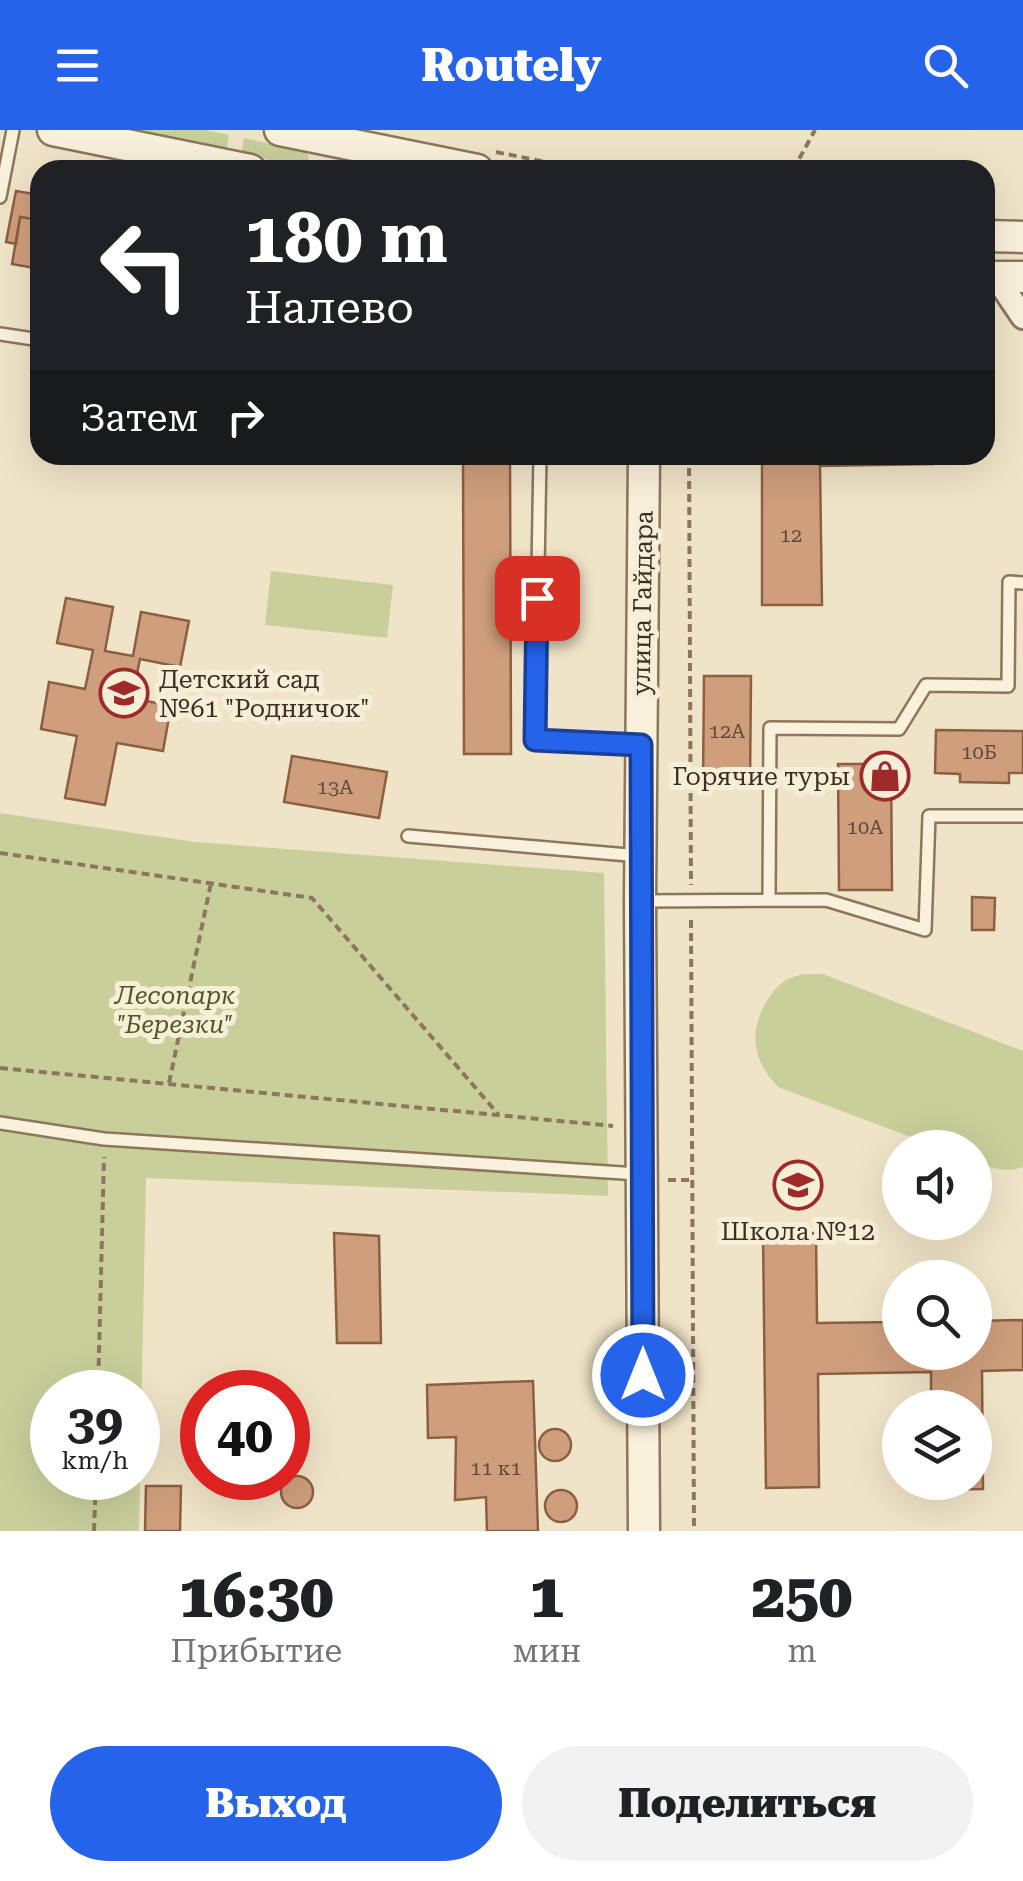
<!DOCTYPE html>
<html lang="ru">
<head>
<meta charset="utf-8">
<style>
	body { margin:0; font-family:"Roboto Serif",serif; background:#f2f2f2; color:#202124; height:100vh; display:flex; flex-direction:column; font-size:38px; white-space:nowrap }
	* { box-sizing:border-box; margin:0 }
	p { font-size:32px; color:#757577 }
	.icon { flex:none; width:55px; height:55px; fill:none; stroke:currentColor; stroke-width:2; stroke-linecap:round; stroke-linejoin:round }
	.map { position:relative; height:1401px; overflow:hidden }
	.drawer { display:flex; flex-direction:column; background:#fff; flex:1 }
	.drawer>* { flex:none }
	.banner { position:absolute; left:30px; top:30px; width:965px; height:305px; border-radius:30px; box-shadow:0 10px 40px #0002; background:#202124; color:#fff; overflow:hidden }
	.buttons { position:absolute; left:882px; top:1000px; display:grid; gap:20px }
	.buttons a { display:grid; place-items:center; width:110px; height:110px; border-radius:50%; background:#fff; box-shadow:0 10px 40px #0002; font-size:50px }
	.speed { position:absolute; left:30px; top:1240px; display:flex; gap:20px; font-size:50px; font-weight:700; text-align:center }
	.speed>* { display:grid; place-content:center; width:130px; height:130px; border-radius:50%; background:#fff; box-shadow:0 10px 40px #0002; line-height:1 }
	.speed small { font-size:25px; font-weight:400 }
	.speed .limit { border:15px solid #d22; background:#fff; color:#111 }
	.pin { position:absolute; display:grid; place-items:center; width:85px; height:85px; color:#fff; margin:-42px; border-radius:20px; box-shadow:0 5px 15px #0006 }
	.me { position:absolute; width:110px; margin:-55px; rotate:0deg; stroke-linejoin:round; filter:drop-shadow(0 0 8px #0008) }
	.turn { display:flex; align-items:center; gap:35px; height:210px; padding:0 50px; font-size:45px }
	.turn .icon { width:130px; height:130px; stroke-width:2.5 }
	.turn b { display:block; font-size:70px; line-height:85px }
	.then { display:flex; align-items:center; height:95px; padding:0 50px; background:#0003; gap:20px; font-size:38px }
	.eta { display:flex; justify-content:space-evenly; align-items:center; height:170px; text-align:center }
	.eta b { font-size:60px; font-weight:800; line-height:70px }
	.cta { display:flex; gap:20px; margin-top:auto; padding:20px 50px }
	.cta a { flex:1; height:115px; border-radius:60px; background:#2563eb; color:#fff; font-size:40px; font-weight:800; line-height:115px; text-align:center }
	.cta a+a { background:#f2f2f2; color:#202124 }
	header { display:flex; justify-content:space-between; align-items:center; height:130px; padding:0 50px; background:#2563eb; color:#fff; font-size:45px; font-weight:800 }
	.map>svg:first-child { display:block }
	.green { fill:#c9cf9b; fill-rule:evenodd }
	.building { fill:#cf9f7d; stroke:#8d5f41; stroke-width:2.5 }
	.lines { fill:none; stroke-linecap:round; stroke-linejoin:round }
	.service-casing { stroke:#8d765c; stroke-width:16 }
	.minor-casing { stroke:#8d765c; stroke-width:28 }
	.tertiary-casing { stroke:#8d765c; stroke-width:35 }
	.path { stroke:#8d765c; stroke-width:4; stroke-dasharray:8 5; stroke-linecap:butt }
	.service { stroke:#faf1dc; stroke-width:11 }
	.minor { stroke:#faf1dc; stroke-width:22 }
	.tertiary { stroke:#faf1dc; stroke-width:30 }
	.route-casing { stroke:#184099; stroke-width:25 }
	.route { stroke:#2563eb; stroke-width:18 }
	.labels { text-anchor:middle; stroke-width:10; stroke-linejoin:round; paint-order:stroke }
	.number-label { font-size:20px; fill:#624a37 }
	.street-label { font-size:25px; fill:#3d2e20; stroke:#f7eed8 }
	.poi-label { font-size:25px; fill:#3d2e20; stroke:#f7eed8; text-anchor:start }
	.park-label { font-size:25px; font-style:italic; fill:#4d5a26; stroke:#f7eed8 }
</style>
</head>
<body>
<header><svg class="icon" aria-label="menu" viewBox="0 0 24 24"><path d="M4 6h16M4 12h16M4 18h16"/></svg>Routely<svg class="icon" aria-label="search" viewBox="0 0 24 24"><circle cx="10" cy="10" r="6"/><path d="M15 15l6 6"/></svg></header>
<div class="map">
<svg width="1023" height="1401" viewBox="0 0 1023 1401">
	<rect width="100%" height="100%" fill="#f0e4c8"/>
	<path class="green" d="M126,0H206L229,5L226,21Z
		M244,8L307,22L309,30L304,37L241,24Z
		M271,441L393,455L387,508L265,495Z
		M0,683L195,712L604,743L608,1066L146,1048L139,1401H0ZM52,1262H138V1348H52Z
		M823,844L1023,921V1037C1007,1043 991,1038 975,1032V1018L937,1017L778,957C752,930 748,901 768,869C774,860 781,852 791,848C800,843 813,844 823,844Z"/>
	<path class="building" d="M16,61L40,65V90L20,87L16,114L6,112Z
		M20,87L40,90V139L12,134Z
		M463,325H510L511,624H464Z
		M762,325H812L820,336L822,475H762Z
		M812,325H933V334L820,336Z
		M66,468L113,477L105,521L133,526L141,482L189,491L180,537L140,529L132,568L171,576L163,621L117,613L105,675L65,668L77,606L41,599L49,552L85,559L93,520L57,513Z
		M704,546H751L750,656L703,655Z
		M936,600L1023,601V643H1009V653L960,652V644L935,643Z
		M292,626L387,642L379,688L284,672Z
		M838,634H891L892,760H839Z
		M972,767L995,768L994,800H972Z
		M334,1103L379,1106L381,1213H337Z
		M816,1103L817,1193L900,1192V1222H975V1191L1023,1190V1240L982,1241L983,1359L932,1360V1352H975V1278H931V1242L818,1244L819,1357L766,1358L763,1104Z
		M533,1251L538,1401H487L486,1367L455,1370L456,1307L428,1308L427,1255Z
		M539 1315a16 16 0 1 1 32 0a16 16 0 1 1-32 0Z
		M281 1362a16 16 0 1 1 32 0a16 16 0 1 1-32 0Z
		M146,1356H181L180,1401H145Z
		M545 1376a16 16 0 1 1 32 0a16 16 0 1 1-32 0Z"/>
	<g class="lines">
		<g class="service-casing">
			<path id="service" d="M0,67L13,0
				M0,204L40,210
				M540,325L535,611L640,615
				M408,706L640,726
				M769,770L770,598L899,599L926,555L1008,556L1009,452L1023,453
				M641,771L826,770L925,800L929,686H1023
				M0,993L104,1009L638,1044"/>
		</g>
		<g class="minor-casing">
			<path id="minor" d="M996,147L1023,187"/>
		</g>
		<g class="tertiary-casing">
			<path id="tertiary" d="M53,0L250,40
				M280,0L477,40
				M985,106L1023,107
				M985,147H1023
				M644,1401L640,771L644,325"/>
		</g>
		<path class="path" d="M496,22L585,40
			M793,40L815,0
			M689,325L691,755
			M0,723L312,768L498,984
			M691,790L694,1401
			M0,938L613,996
			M169,953L211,753
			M668,1050H692
			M98,1262L104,1027
			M94,1401L96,1348"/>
		<use href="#service" class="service"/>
		<use href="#minor" class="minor"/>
		<use href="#tertiary" class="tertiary"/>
	</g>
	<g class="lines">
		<g class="route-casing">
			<path id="route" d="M537,468L535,610L641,615L643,1245"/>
		</g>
		<use href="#route" class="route"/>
	</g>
	<defs>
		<g id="school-ring" transform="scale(2.5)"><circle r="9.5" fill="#f7eed8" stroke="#9e2a2b" stroke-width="1.5"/><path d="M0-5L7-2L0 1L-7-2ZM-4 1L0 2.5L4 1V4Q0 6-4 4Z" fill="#9e2a2b"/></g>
		<g id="shop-ring" transform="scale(2.5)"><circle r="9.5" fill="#f7eed8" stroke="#9e2a2b" stroke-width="1.5"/><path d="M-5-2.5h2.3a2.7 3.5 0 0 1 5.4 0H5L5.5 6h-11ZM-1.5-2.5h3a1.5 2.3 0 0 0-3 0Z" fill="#9e2a2b"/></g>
	</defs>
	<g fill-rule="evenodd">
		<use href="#school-ring" x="124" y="563"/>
		<use href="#shop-ring" x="885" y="646"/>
		<use href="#school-ring" x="798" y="1055"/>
	</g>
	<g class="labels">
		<g class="number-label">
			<text x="791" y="412">12</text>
			<text x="727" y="608">12А</text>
			<text x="979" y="629">10Б</text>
			<text x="335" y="664">13А</text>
			<text x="865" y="704">10А</text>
			<text x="496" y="1345">11 к1</text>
		</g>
		<g class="street-label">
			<text transform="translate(642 473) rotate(-89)" y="9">улица Гайдара</text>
		</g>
		<g class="poi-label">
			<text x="159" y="558">Детский сад<tspan x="159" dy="29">№61 "Родничок"</tspan></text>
			<text x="850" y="655" text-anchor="end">Горячие туры</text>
			<text x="798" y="1110" text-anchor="middle">Школа №12</text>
		</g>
		<g class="park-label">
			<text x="175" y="874">Лесопарк<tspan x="175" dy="29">"Березки"</tspan></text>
		</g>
	</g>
</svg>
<div class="buttons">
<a><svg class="icon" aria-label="sound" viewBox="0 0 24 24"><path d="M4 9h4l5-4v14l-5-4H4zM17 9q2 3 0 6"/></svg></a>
<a><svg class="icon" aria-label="search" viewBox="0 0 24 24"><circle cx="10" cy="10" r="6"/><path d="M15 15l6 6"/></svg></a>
<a><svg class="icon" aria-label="layers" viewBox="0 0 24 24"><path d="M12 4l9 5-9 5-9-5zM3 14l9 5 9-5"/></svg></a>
</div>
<div class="speed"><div>39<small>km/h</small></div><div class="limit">40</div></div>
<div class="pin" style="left:537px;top:468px;background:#d93025"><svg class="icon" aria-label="arrive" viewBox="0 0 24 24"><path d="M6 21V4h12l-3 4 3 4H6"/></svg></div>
<svg class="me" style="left:643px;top:1245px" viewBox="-20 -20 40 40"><circle r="17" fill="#2563eb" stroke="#fff" stroke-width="3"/><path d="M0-11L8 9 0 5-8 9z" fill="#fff"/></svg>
<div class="banner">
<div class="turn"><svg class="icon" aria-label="left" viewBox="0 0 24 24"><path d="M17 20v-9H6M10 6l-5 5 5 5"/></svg><div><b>180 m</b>Налево</div></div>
<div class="then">Затем<svg class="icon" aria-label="right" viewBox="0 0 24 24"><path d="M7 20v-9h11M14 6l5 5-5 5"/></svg></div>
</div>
</div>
<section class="drawer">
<div class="eta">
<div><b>16:30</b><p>Прибытие</p></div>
<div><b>1</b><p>мин</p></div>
<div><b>250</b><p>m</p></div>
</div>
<div class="cta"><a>Выход</a><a>Поделиться</a></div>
</section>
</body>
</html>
